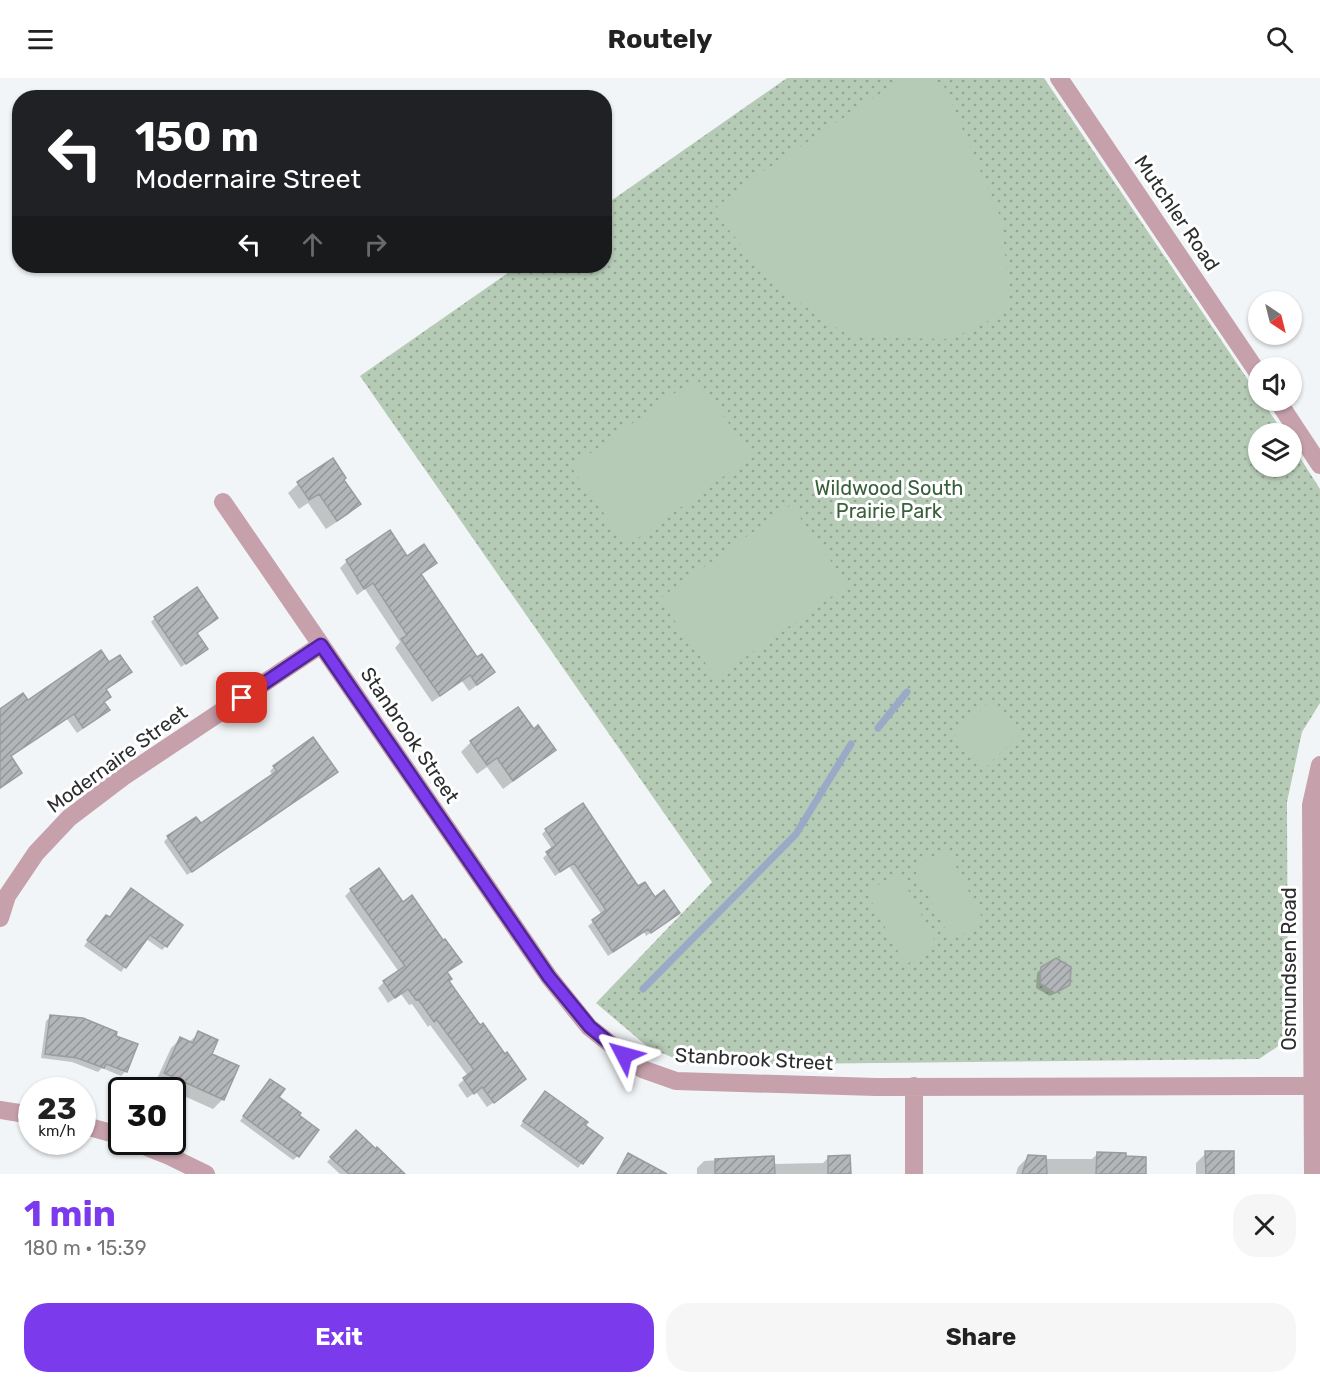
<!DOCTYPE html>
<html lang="en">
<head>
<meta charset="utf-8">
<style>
	body { margin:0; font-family:Rubik,sans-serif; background:#f6f6f6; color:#222; height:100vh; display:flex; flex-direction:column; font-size:22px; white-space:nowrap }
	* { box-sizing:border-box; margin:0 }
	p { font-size:20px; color:#767676 }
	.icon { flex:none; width:33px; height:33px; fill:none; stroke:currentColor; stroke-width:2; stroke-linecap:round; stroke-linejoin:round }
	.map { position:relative; height:1096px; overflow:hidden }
	.side { display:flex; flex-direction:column; background:#fff; flex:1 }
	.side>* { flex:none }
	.guide { position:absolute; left:12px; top:12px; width:600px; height:183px; border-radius:24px; box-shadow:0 2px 4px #0004; background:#202124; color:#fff; overflow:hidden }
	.needle { width:39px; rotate:145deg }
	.fabs { position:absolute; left:1248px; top:213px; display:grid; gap:12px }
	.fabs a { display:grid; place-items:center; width:54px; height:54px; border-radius:50%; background:#fff; box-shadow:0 2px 4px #0004; font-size:30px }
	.speed { position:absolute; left:18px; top:999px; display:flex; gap:12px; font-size:30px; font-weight:700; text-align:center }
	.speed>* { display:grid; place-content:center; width:78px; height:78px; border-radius:50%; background:#fff; box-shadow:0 2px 4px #0004; line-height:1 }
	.speed small { font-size:15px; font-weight:400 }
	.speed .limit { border:3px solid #111; border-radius:9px; background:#fff; color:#111 }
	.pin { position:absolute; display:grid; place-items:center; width:51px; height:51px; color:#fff; margin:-26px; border-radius:12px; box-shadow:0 3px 9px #0006 }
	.me { position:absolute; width:66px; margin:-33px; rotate:309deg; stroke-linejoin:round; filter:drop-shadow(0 0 4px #0008) }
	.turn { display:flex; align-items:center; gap:21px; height:126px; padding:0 24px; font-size:27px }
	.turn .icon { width:78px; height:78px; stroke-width:2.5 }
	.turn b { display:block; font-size:42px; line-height:51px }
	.lanes { display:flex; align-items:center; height:57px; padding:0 24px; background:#0003; justify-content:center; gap:30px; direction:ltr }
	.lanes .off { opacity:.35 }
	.round { display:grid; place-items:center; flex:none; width:63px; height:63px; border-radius:24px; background:#f6f6f6 }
	.overview { display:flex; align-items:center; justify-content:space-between; height:102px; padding:0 24px }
	h1 { font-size:36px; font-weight:700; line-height:45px; color:#7c3aed }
	.primary-button { display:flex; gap:12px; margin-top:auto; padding:12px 24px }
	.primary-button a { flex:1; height:69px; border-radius:24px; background:#7c3aed; color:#fff; font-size:24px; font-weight:700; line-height:69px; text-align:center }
	.primary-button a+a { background:#f6f6f6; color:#222 }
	header { display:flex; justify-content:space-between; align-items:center; height:78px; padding:0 24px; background:#fff; font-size:27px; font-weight:700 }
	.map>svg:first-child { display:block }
	.park { fill:url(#park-dots) }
	.pitch { fill:#b6cbb6 }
	.shadow { fill:#0003 }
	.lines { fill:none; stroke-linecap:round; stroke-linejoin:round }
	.stream { stroke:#9aa9c5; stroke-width:7 }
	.building { fill:url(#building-hatch); stroke:#9a9d9f; stroke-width:1.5 }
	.street { stroke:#c6a0aa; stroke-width:18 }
	.route-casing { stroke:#51269a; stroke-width:15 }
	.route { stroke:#7c3aed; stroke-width:10 }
	.labels { text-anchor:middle; stroke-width:6; stroke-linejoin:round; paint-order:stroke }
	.street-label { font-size:20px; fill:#2c2d2e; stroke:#fff }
	.park-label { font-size:20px; fill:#3a603b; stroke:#fff }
</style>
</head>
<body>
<header><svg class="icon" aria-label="menu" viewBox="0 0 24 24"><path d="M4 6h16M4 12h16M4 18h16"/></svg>Routely<svg class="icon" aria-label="search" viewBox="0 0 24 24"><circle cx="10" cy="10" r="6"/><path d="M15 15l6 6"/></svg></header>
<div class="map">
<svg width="1320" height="1096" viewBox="0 0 1320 1096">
	<defs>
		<pattern id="park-dots" width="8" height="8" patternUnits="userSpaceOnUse" patternTransform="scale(1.5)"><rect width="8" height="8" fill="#b6cbb6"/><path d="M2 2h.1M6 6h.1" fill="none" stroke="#94a594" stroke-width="1.8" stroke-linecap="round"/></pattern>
		<pattern id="building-hatch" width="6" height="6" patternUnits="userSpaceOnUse" patternTransform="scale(1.5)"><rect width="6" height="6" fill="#b3b6b8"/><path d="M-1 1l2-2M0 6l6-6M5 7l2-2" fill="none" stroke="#929496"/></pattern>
	</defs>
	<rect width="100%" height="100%" fill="#f2f5f7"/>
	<path class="park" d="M787,0H1044L1236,284L1258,317V322L1262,323L1284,355L1258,356V388H1292V367L1320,411V625L1302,654L1287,724L1288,957L1277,969L1259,981L690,987L648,969L596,925L712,804L360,298L518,188H604L605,127Z"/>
	<path class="pitch" d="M903,0H928L943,6L1002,143L1010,232L952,261L851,259L783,214L712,133L749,103Z
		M696,300L752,378L627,468L571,389Z
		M791,427L848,507L716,600L659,521Z
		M992,621L1023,653L986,689L955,657Z
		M947,771L985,845L951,862L913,789Z
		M900,796L938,869L905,887L866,813Z"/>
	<path class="shadow" d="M332,382L342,402L359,426L349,436L326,451L308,425L299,431L288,415L298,406Z
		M390,455L407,480L435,485L420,497L477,581L493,594L486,601L469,613L462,603L432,624L395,570L400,564L365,511L357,517L340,490L347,483Z
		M155,540H216L196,556L206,571L181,589L151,544Z
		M109,586L124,599L105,612L109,619L103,625L108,632L102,638L77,655L67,641L10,679L20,695L15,700L0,710V632L27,624Z
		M517,631L533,653L554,672L544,681L503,711L487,689L477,696L461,674L471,664Z
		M274,689L332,698L187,797L164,764L168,759L200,747L273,698L270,693Z
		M546,752L638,811L679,835L646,858L644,854L608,878L588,848L602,837L569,788L555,798L543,780L552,771L542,756Z
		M351,812L402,826L443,864L460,884L446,895L448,903L479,949L524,1001L518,1007L487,1029L476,1014L467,1020L458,1007L468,998L430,947L428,949L412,926L409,927L401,916L388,925L378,910L384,904L399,894L345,818Z
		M127,816L166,868L162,872L146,861L121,894L84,868L102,843L109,841Z
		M1042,890L1069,906L1064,911L1050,918L1036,910L1037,895Z
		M51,938L115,958L126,993L121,998L102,990L98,994L72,984L41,980L46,943Z
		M199,955L210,977L223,1021L213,1031L155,1005L171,970L180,961L189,964Z
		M270,1003L298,1078L293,1082L240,1043Z
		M540,1019L601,1060L578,1090L520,1048Z
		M356,1054L399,1096H340L327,1084Z
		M1206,1075L1232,1096H1196V1085Z
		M1097,1076L1124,1080L1145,1096H1016L1018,1089L1028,1079L1046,1081H1092Z
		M773,1079V1086L823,1085L829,1079L849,1096H697V1090L704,1083Z"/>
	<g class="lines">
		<path class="stream" d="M878,650L907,614
			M643,911L796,756L851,666"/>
	</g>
	<path class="building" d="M333,380L346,400L344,402L361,426L337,443L319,416L309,422L297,404Z
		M390,452L407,478L424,466L437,485L421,496L477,579L482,576L495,594L477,607L470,597L440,618L401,561L407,557L373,505L364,511L346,482Z
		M197,509L218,540L197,555L208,571L186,586L154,539Z
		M101,572L109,584L120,577L132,594L106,611L111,619L104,624L110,632L83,650L74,636L11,678L22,695L0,710V631L23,615L28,622Z
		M518,629L534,651L538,647L556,672L513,703L497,680L487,687L470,663Z
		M313,659L338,694L192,794L167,758L196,739L201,745L277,693L273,688Z
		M583,725L638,808L645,804L655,819L664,812L680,835L651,855L648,851L613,874L592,842L606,832L574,785L560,794L546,774L556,767L545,751Z
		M379,790L403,824L412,817L443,862L445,861L462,884L447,894L452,901L449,903L480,947L483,945L505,976L507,974L526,1001L494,1025L482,1009L474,1016L463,1000L474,992L437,942L434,944L418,921L416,922L408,911L395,920L383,903L405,888L350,811Z
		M131,810L183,847L167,869L150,857L126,890L87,862L106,837L110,839Z
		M1056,880L1071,889L1070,907L1055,915L1040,905L1041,889Z
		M50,937L83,940L117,954L116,958L138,966L127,994L106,986L104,990L77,980L45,976Z
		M198,953L218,962L212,976L239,988L224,1022L164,995L180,959L193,965Z
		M270,1001L285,1011L279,1019L301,1035L299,1037L319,1052L299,1079L243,1038Z
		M545,1013L588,1044L585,1047L603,1060L583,1086L523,1043Z
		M356,1052L376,1071L377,1069L405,1096H349L330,1079Z
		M1205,1073H1234V1096H1206Z
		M1097,1074L1126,1075V1078L1146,1079V1096H1096Z
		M628,1075L667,1096H617Z
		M850,1077L851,1096H828V1078Z
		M1028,1077L1046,1078L1047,1096H1022Z
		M774,1078L775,1096H715V1081Z"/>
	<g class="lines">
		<path class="street" d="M1059,0L1258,295
			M1277,322L1320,387
			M223,424L549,899L589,949L642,991L676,1003L876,1009L1320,1008
			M0,840L7,818L36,775L69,740L123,699L321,567
			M914,1008V1096
			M0,1032L32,1037
			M82,1047L122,1058
			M134,1064L169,1078L206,1096
			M1313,1096L1311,727L1320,687"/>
	</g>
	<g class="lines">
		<g class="route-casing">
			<path id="route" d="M242,620L321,567L549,899L590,949L624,977"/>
		</g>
		<use href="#route" class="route"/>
	</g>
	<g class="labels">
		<g class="street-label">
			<text transform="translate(1177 135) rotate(56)" y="7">Mutchler Road</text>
			<text transform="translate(410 657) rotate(56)" y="7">Stanbrook Street</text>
			<text transform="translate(117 681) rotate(-36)" y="7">Modernaire Street</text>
			<text transform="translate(1289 891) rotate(-90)" y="7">Osmundsen Road</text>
			<text transform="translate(754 981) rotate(3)" y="7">Stanbrook Street</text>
		</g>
		<g class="park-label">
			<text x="889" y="417">Wildwood South<tspan x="889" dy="23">Prairie Park</tspan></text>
		</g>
	</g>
</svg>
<div class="fabs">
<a><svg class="needle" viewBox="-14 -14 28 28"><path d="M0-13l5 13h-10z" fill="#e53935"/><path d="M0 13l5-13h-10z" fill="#767676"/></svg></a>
<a><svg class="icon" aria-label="sound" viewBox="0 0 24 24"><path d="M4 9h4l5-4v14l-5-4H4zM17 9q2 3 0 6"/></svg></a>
<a><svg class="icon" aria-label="layers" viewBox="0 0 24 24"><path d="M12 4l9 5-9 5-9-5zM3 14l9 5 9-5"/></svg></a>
</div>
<div class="speed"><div>23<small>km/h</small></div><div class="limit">30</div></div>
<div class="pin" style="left:242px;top:620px;background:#d93025"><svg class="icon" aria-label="arrive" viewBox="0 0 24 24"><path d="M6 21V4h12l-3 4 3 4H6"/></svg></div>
<svg class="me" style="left:624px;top:977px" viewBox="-20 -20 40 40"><path d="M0-17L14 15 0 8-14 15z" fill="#7c3aed" stroke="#fff" stroke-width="4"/></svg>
<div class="guide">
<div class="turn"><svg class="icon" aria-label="left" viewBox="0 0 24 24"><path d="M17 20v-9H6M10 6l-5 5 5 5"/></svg><div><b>150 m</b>Modernaire Street</div></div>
<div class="lanes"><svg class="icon" aria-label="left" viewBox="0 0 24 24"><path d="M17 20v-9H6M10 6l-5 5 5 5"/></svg><svg class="icon off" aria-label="ahead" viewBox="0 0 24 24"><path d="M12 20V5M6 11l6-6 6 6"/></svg><svg class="icon off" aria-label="right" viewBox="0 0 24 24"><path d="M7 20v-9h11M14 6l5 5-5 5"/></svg></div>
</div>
</div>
<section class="side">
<div class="overview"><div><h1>1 min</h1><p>180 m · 15:39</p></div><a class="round"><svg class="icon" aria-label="close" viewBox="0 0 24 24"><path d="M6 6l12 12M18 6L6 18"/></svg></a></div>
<div class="primary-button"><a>Exit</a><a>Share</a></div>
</section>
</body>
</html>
